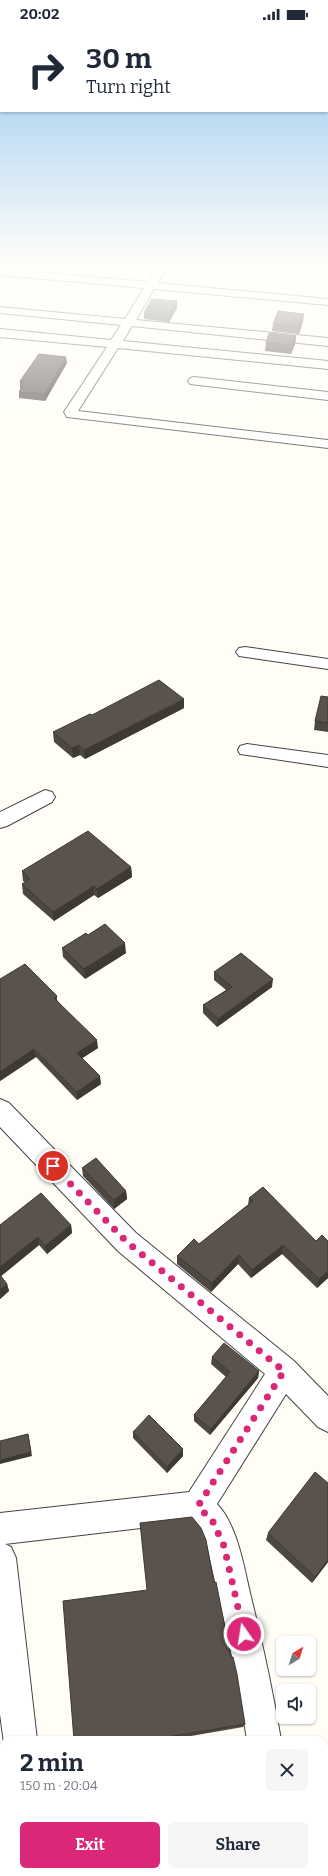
<!DOCTYPE html>
<html lang="en">
<head>
<meta charset="utf-8">
<style>
	body { margin:0; font-family:Bitter,serif; background:#f6f6f7; color:#1f2937; height:100vh; display:flex; flex-direction:column; font-size:15px; white-space:nowrap }
	* { box-sizing:border-box; margin:0 }
	p { font-size:13px; color:#747a83 }
	.icon { flex:none; width:22px; height:22px; fill:none; stroke:currentColor; stroke-width:2; stroke-linecap:round; stroke-linejoin:round }
	.map { position:relative; flex:1; overflow:hidden }
	.drawer { position:absolute; left:0px; top:1708px; width:328px; height:140px; display:flex; flex-direction:column; background:#fff; border-radius:12px 12px 0 0; box-shadow:0 1px 3px #0004 }
	.drawer>* { flex:none }
	.guide { position:absolute; left:0px; top:0px; width:328px; height:84px; box-shadow:0 1px 3px #0004; background:#fff; color:#1f2937; overflow:hidden }
	.needle { width:26px; rotate:38deg }
	.tools { position:absolute; left:276px; top:1608px; display:grid; gap:8px }
	.tools a { display:grid; place-items:center; width:40px; height:40px; border-radius:6px; background:#fff; box-shadow:0 1px 3px #0004; font-size:20px }
	.pin { position:absolute; display:grid; place-items:center; width:34px; height:34px; color:#fff; margin:-17px; border:2px solid #fff; border-radius:50%; box-shadow:0 1px 4px #0007 }
	.me { position:absolute; width:44px; margin:-22px; rotate:347deg; stroke-linejoin:round; filter:drop-shadow(0 0 3px #0008) }
	.turn { display:flex; align-items:center; gap:14px; height:84px; padding:0 20px; font-size:18px }
	.turn .icon { width:52px; height:52px; stroke-width:2.5 }
	.turn b { display:block; font-size:28px; line-height:34px }
	.round { display:grid; place-items:center; flex:none; width:42px; height:42px; border-radius:6px; background:#f6f6f7 }
	.summary { display:flex; align-items:center; justify-content:space-between; height:68px; padding:0 20px }
	h1 { font-size:24px; font-weight:700; line-height:30px }
	.primary-button { display:flex; gap:8px; margin-top:auto; padding:8px 20px }
	.primary-button a { flex:1; height:46px; border-radius:6px; background:#db2777; color:#fff; font-size:16px; font-weight:700; line-height:46px; text-align:center }
	.primary-button a+a { background:#f6f6f7; color:#1f2937 }
	.status { display:flex; justify-content:space-between; align-items:center; height:28px; padding:0 20px; background:#fff; direction:ltr }
	.status svg { height:11px; fill:currentColor }
	.map>svg:first-child { display:block }
	.lines { fill:none; stroke-linecap:round; stroke-linejoin:round }
	.minor-casing { stroke:#444; stroke-width:2 }
	.minor { fill:#fff; fill-rule:evenodd }
	.wall { fill:#4d4742 }
	.shaded-wall { fill:#3f3936 }
	.building { fill:#5a524d; stroke:#3f3936 }
	.route { stroke:#db2777; stroke-width:7; stroke-dasharray:0 12.6 }
</style>
</head>
<body>
<div class="status"><b>20:02</b><svg viewBox="0 0 49 12"><path d="M0 12V9h3v3zM5 12V6h3v6zM10 12V3h3v9zM15 12V0h3v12zM26 1h20v11H26zM47 4h2v5h-2z"/></svg></div>
<div class="map">
<svg width="328" height="1848" viewBox="0 0 328 1848">
	<rect width="100%" height="100%" fill="#fffdf5"/>
	<g class="lines">
		<g class="minor-casing">
			<path id="minor" d="M160,235H170L158,255L328,271V277L154,261L136,292L328,310V318L132,298L123,313L328,333V341L118,320L78,383L328,412V420L67,389L64,384L107,319L0,309V301L111,312L121,297L0,285V279L125,291L144,260L0,247V241L148,254Z
				M300,235H328V240L301,237Z
				M194,349L328,364V372L190,356L188,353L190,350Z
				M245,619L328,631V641L239,628L236,624L239,620Z
				M247,716L328,727V739L240,726L238,722L240,718Z
				M45,762L52,764L55,769L52,774L7,798L0,800V784Z
				M0,1071L9,1075L136,1205L294,1333L328,1368V1404L318,1399L286,1366L217,1476C238,1498 244,1540 251,1569C263,1617 273,1664 281,1712H247L237,1650L207,1518L202,1505L192,1494L5,1516L11,1519L16,1530L37,1712H4V1715L0,1686V1485L189,1464L265,1346L118,1223L0,1099Z
				M10,1844H46L48,1848H10Z
				M262,1844H298L299,1848H261Z"/>
		</g>
		<use href="#minor" class="minor"/>
	</g>
	<path class="wall" d="M177,273V280L169,294L144,291V285Z
		M303,293L299,306L272,303L273,296Z
		M296,308L295,316L291,326L265,323L266,315Z
		M67,335L45,373L19,370V364L20,362V353Z
		M328,669V704L314,702L315,693Z
		M184,680L85,731L80,727L73,730L54,714L53,704L92,687Z
		M131,839L132,849L98,870L94,867L54,893L23,866L22,856L25,854L23,853L22,843Z
		M88,907L126,925L85,951L63,929L62,920Z
		M214,944L272,959L217,999L203,985V977L226,962L214,952Z
		M0,951L57,968V972L98,1020L82,1030L101,1056L77,1072L36,1029L0,1053Z
		M82,1140L126,1163L127,1171L114,1181L83,1148Z
		M249,1170L316,1213H328V1250L317,1260L282,1226L251,1250L238,1236L211,1264L177,1236V1228L199,1216L248,1177Z
		M0,1197H71L72,1205L47,1226L39,1217L1,1248L7,1256L9,1263L0,1271Z
		M212,1329L259,1343L258,1350L210,1407L194,1393V1387L226,1349L211,1336Z
		M133,1404L183,1428L167,1445L133,1410Z
		M268,1505L328,1534L312,1555L266,1512Z
		M214,1555L245,1696L243,1699L168,1712H74Z"/>
	<path class="shaded-wall" d="M177,273V280L169,294V287Z
		M304,286L303,293L299,306V298Z
		M296,308L295,316L291,326L292,317Z
		M66,329L67,335L45,373V366Z
		M184,671V680L85,731L84,722Z
		M79,717L80,727L73,730L72,720Z
		M131,839L132,849L98,870L97,861Z
		M94,858V867L54,893L53,884Z
		M125,915L126,925L85,951L84,941Z
		M273,951L272,959L217,999L218,991Z
		M97,1012L98,1020L78,1033L77,1025Z
		M34,1021L36,1029L0,1053V1044Z
		M100,1048L101,1056L77,1072V1064Z
		M126,1163L127,1171L114,1181V1172Z
		M71,1197L72,1205L47,1226L45,1218Z
		M38,1209L39,1217L0,1249V1239Z
		M283,1217L282,1226L251,1250L252,1242Z
		M239,1227L238,1236L211,1264L212,1255Z
		M328,1243V1250L317,1260L319,1251Z
		M7,1256L9,1263L0,1271V1262Z
		M259,1343L258,1350L210,1407L211,1401Z
		M28,1406L32,1428L0,1436V1432Z
		M183,1421V1428L167,1445V1439Z
		M328,1532V1534L312,1555L315,1549Z
		M5,1844H8V1848H6Z"/>
	<path class="building" d="M152,271L177,273L169,287L144,285Z
		M278,283L304,286L299,298L273,296Z
		M269,305L296,308L292,317L266,315Z
		M39,326L66,329L45,366L19,364L23,358H20L23,353H20Z
		M159,652L184,671L84,722L79,717L72,720L53,704L90,686L92,687Z
		M321,668L328,669V695L315,693Z
		M88,803L131,839L97,861L94,858L53,884L22,856L30,851L22,843Z
		M105,896L125,915L84,941L62,920L86,905L88,907Z
		M241,925L273,951L218,991L203,977L232,959L214,944Z
		M25,936L57,968L54,970L97,1012L77,1025L100,1048L77,1064L34,1021L0,1044V951Z
		M96,1130L126,1163L114,1172L82,1140Z
		M263,1159L316,1213L322,1207L328,1213V1243L319,1251L283,1217L252,1242L239,1227L212,1255L177,1228L194,1211L199,1216L253,1173L249,1170Z
		M41,1165L71,1197L45,1218L38,1209L0,1239V1197Z
		M0,1247L7,1256L0,1262Z
		M224,1315L259,1343L211,1401L194,1387L230,1344L212,1329Z
		M149,1387L183,1421L167,1439L133,1404Z
		M28,1406L31,1424L0,1432V1413Z
		M315,1444L328,1455V1532L315,1549L268,1505Z
		M192,1489L201,1500L206,1512L214,1555L216,1554L231,1629H233L237,1646L245,1696L150,1712H74L63,1573L147,1562L140,1495Z
		M0,1742H4V1844H5L6,1848H0Z"/>
	<linearGradient id="sky" x2="0" y2="1"><stop stop-color="#95c6ee"/><stop offset="0.48" stop-color="#fffefa"/><stop offset="1" stop-color="#fffefa" stop-opacity="0"/></linearGradient>
	<rect width="328" height="493" fill="url(#sky)"/>
	<g class="lines">
		<path class="route" d="M53,1138L127,1214L284,1343L198,1478L213,1494L224,1518L244,1606"/>
	</g>
</svg>
<div class="tools">
<a><svg class="needle" viewBox="-14 -14 28 28"><path d="M0-13l5 13h-10z" fill="#e53935"/><path d="M0 13l5-13h-10z" fill="#747a83"/></svg></a>
<a><svg class="icon" aria-label="sound" viewBox="0 0 24 24"><path d="M4 9h4l5-4v14l-5-4H4zM17 9q2 3 0 6"/></svg></a>
</div>
<div class="pin" style="left:53px;top:1138px;background:#d93025"><svg class="icon" aria-label="arrive" viewBox="0 0 24 24"><path d="M6 21V4h12l-3 4 3 4H6"/></svg></div>
<svg class="me" style="left:244px;top:1606px" viewBox="-20 -20 40 40"><circle r="17" fill="#db2777" stroke="#fff" stroke-width="3"/><path d="M0-11L8 9 0 5-8 9z" fill="#fff"/></svg>
<div class="guide">
<div class="turn"><svg class="icon" aria-label="right" viewBox="0 0 24 24"><path d="M7 20v-9h11M14 6l5 5-5 5"/></svg><div><b>30 m</b>Turn right</div></div>
</div>
<section class="drawer">
<div class="summary"><div><h1>2 min</h1><p>150 m · 20:04</p></div><a class="round"><svg class="icon" aria-label="close" viewBox="0 0 24 24"><path d="M6 6l12 12M18 6L6 18"/></svg></a></div>
<div class="primary-button"><a>Exit</a><a>Share</a></div>
</section>
</div>
</body>
</html>
